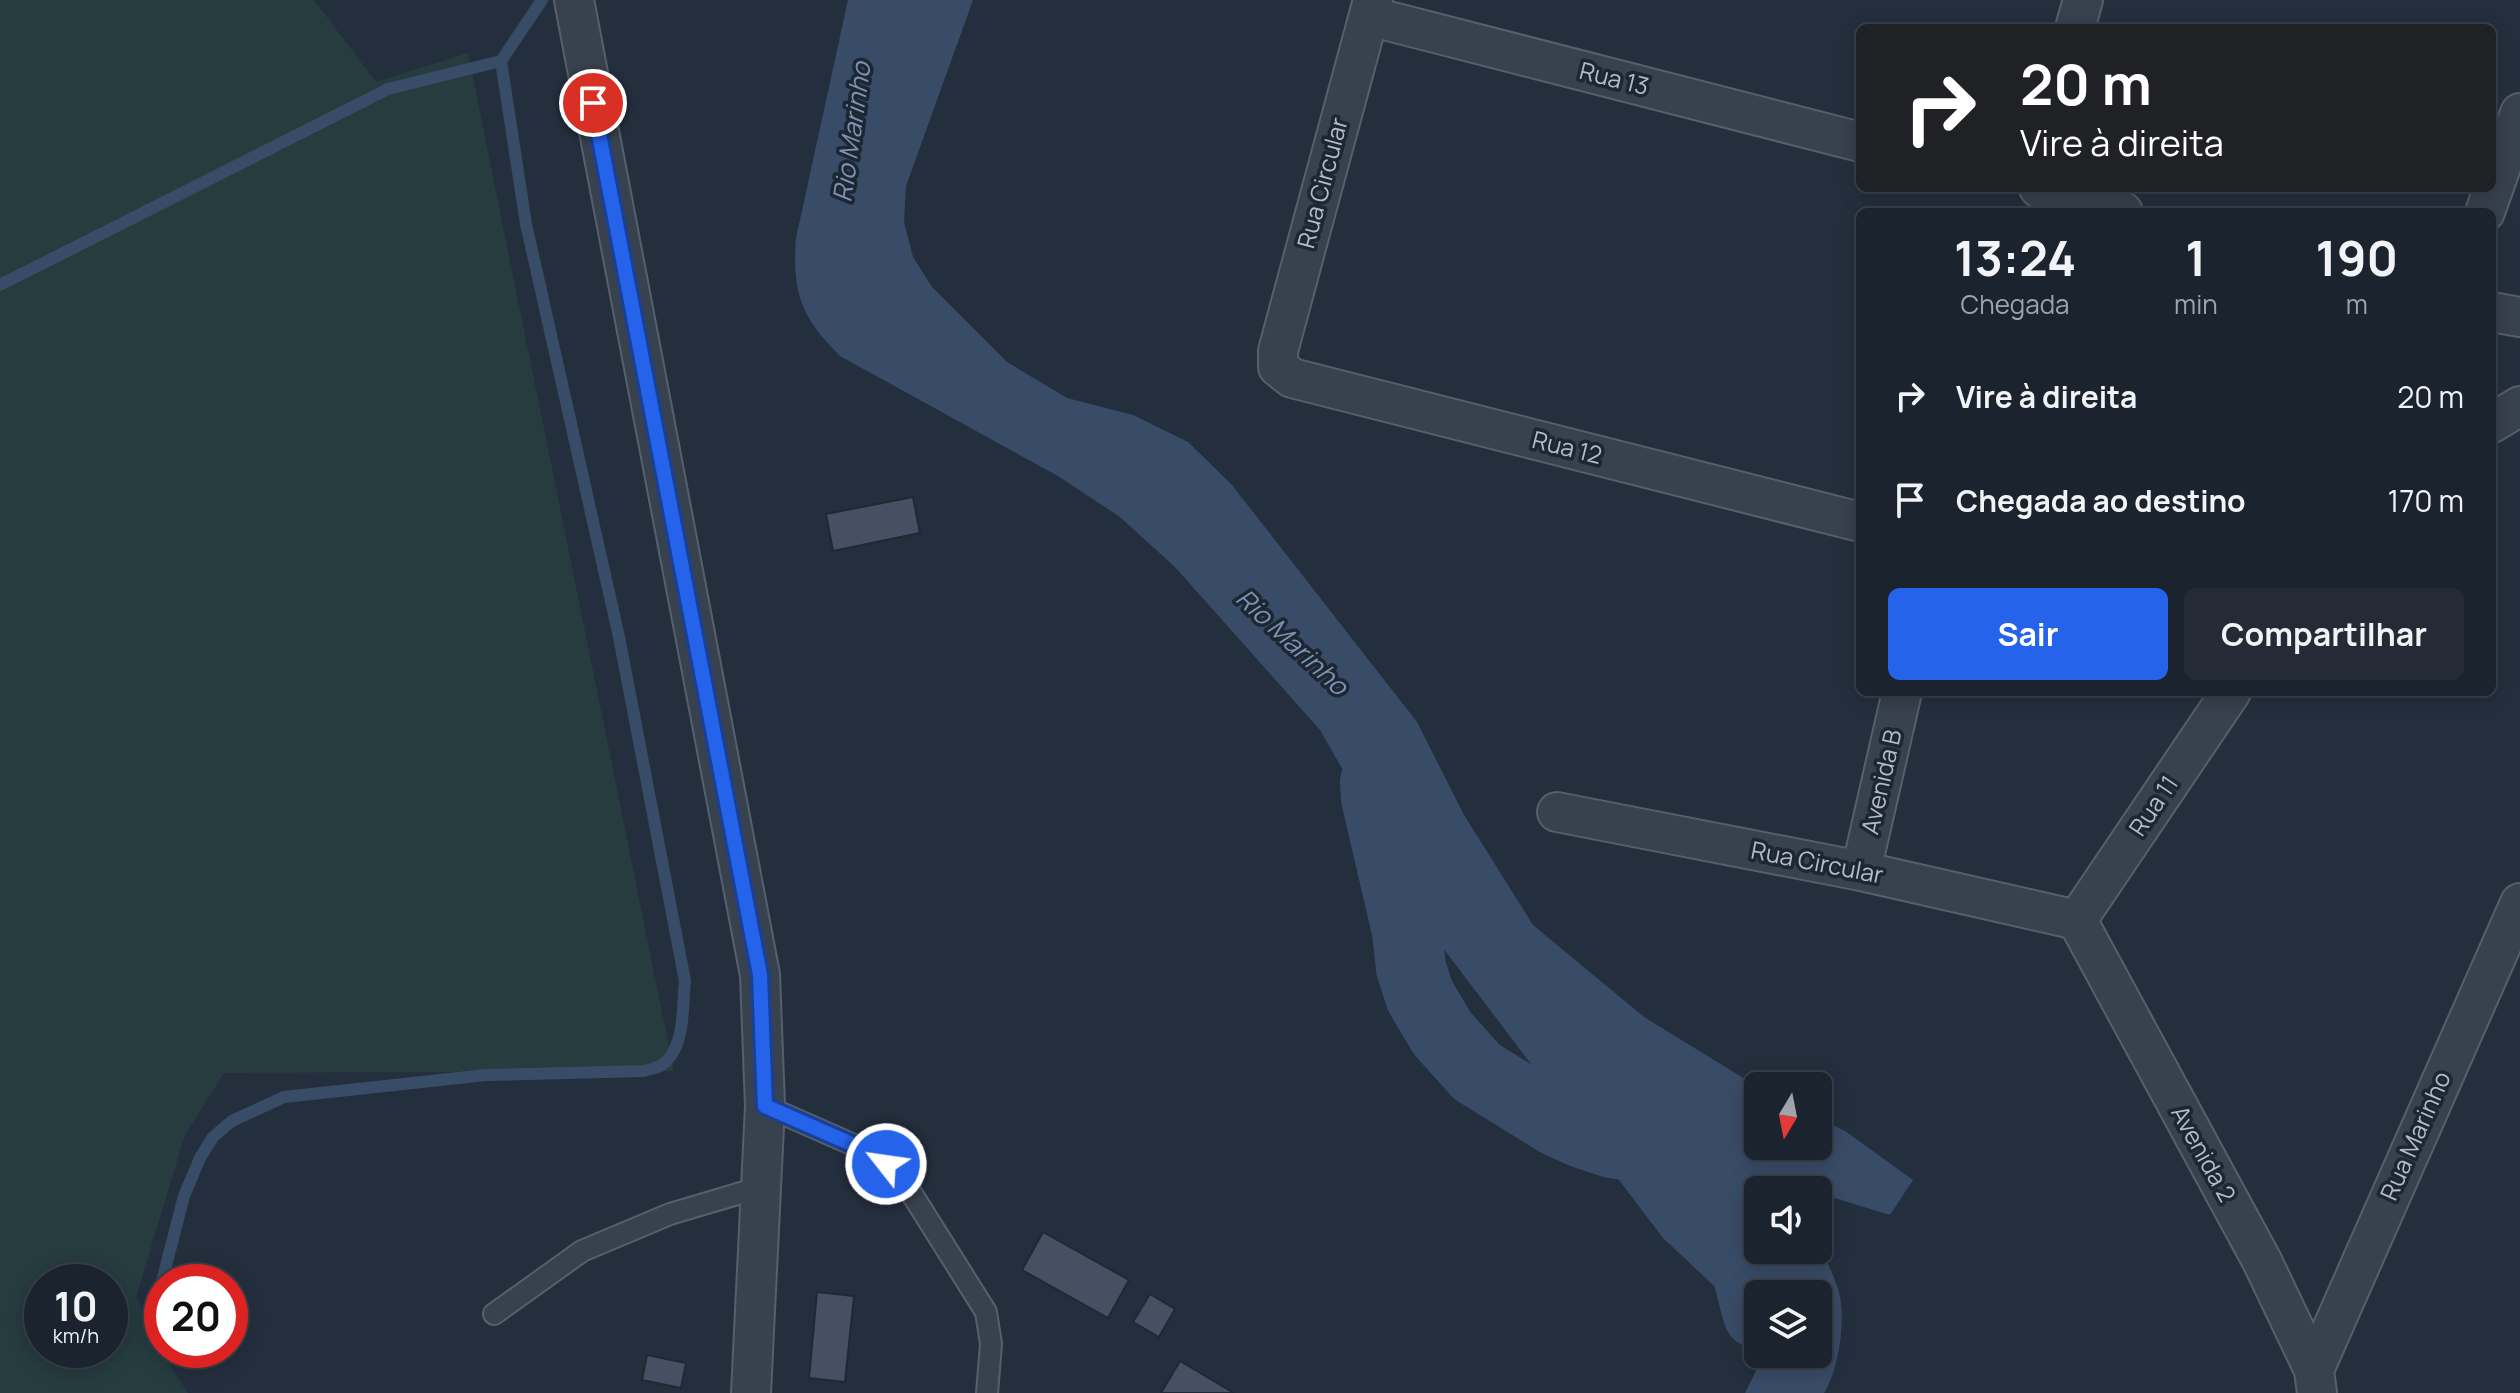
<!DOCTYPE html>
<html lang="pt">
<head>
<meta charset="utf-8">
<style>
	body { margin:0; font-family:Manrope,sans-serif; background:#242b36; color:#f1f3f6; height:100vh; display:flex; flex-direction:column; font-size:30px; white-space:nowrap }
	* { box-sizing:border-box; margin:0 }
	p { font-size:26px; color:#a0a4aa }
	.icon { flex:none; width:44px; height:44px; fill:none; stroke:currentColor; stroke-width:2; stroke-linecap:round; stroke-linejoin:round }
	.map { position:relative; flex:1; overflow:hidden }
	.panel { position:absolute; left:1856px; top:208px; width:640px; height:488px; display:flex; flex-direction:column; background:#1b232e; border-radius:12px; box-shadow:0 4px 20px #0003,0 0 0 2px #39404a }
	.panel>* { flex:none }
	.guide { position:absolute; left:1856px; top:24px; width:640px; height:168px; border-radius:12px; box-shadow:0 4px 20px #0003,0 0 0 2px #39404a; background:#202124; color:#fff; overflow:hidden }
	.needle { width:52px; rotate:190deg }
	.fabs { position:absolute; left:1744px; top:1072px; display:grid; gap:16px }
	.fabs a { display:grid; place-items:center; width:88px; height:88px; border-radius:12px; background:#1b232e; box-shadow:0 4px 20px #0003,0 0 0 2px #39404a; font-size:40px }
	.speed { position:absolute; left:24px; top:1264px; display:flex; gap:16px; font-size:40px; font-weight:700; text-align:center }
	.speed>* { display:grid; place-content:center; width:104px; height:104px; border-radius:50%; background:#1b232e; box-shadow:0 4px 20px #0003,0 0 0 2px #39404a; line-height:1 }
	.speed small { font-size:20px; font-weight:400 }
	.speed .limit { border:12px solid #d22; background:#fff; color:#111 }
	.pin { position:absolute; display:grid; place-items:center; width:68px; height:68px; color:#fff; margin:-34px; border:4px solid #fff; border-radius:50%; box-shadow:0 2px 8px #0007 }
	.me { position:absolute; width:88px; margin:-44px; rotate:300deg; stroke-linejoin:round; filter:drop-shadow(0 0 6px #0008) }
	.turn { display:flex; align-items:center; gap:28px; height:168px; padding:0 32px; font-size:36px }
	.turn .icon { width:104px; height:104px; stroke-width:2.5 }
	.turn b { display:block; font-size:56px; line-height:68px }
	.eta { display:flex; justify-content:space-evenly; align-items:center; height:136px; text-align:center }
	.eta b { font-size:48px; font-weight:700; line-height:56px }
	.cta { display:flex; gap:16px; margin-top:auto; padding:16px 32px }
	.cta a { flex:1; height:92px; border-radius:12px; background:#2563eb; color:#fff; font-size:32px; font-weight:700; line-height:92px; text-align:center }
	.cta a+a { background:#242b36; color:#f1f3f6 }
	ul { padding:0; list-style:none }
	li { display:flex; align-items:center; gap:24px; height:104px; padding:0 32px }
	li div { flex:1 }
	li b { display:block; font-size:30px }
	li em { font-style:normal }
	.map>svg:first-child { display:block }
	.green { fill:#263c3f; fill-rule:evenodd }
	.water { fill:#394c67; fill-rule:evenodd }
	.lines { fill:none; stroke-linecap:round; stroke-linejoin:round }
	.stream { stroke:#394c67; stroke-width:12 }
	.river { stroke:#394c67; stroke-width:70 }
	.building { fill:#455162; stroke:#1f2835; stroke-width:2 }
	.lane-casing { stroke:#565f6c; stroke-width:24 }
	.street-casing { stroke:#565f6c; stroke-width:42 }
	.lane { stroke:#38414e; stroke-width:20 }
	.street { stroke:#38414e; stroke-width:38 }
	.route-casing { stroke:#184099; stroke-width:20 }
	.route { stroke:#2563eb; stroke-width:14 }
	.labels { text-anchor:middle; stroke-width:7; stroke-linejoin:round; paint-order:stroke }
	.street-label { font-size:24px; fill:#b4bcc9; stroke:#1d2633 }
	.water-label { font-size:26px; font-style:italic; fill:#7c92b1; stroke:#1d2633 }
</style>
</head>
<body>
<div class="map">
<svg width="2520" height="1393" viewBox="0 0 2520 1393">
	<rect width="100%" height="100%" fill="#242f3e"/>
	<path class="green" d="M0,0H314L376,82L468,53L674,1071L224,1073L185,1135L136,1297L173,1370L188,1393H0ZM42,1282H110V1350H42Z"/>
	<path class="water" d="M848,0H973L906,186L904,222L913,257L932,287L1007,362L1067,398L1133,415L1188,442L1232,485L1417,722L1464,815L1533,925L1644,1017L1758,1087V1146H1818V1118L1845,1131L1913,1180L1890,1215L1818,1193V1190H1758V1250H1818V1243C1825,1258 1833,1273 1838,1289C1847,1316 1839,1370 1824,1393H1745L1756,1371L1758,1351L1754,1331L1744,1314L1663,1238L1440,944L1391,870L1359,798L1320,730L1175,567L1120,517L1058,476L840,356C801,317 792,293 796,238ZM1758,1294H1818V1354H1758Z"/>
	<g class="lines">
		<path class="stream" d="M0,285L388,89L501,61
			M160,1289L184,1196L200,1158L213,1137L232,1121L284,1097L486,1075L644,1071C649,1069 657,1068 662,1065C686,1047 682,1007 685,981L619,637L526,224L501,61L542,0"/>
		<path class="river" d="M1375,782L1376,798L1407,931L1411,968L1420,996L1442,1033L1477,1072L1556,1121L1582,1133L1612,1143L1708,1157C1737,1194 1743,1266 1758,1314"/>
	</g>
	<path class="building" d="M913,497L920,533L833,551L826,514Z
		M1043,1232L1129,1280L1108,1318L1022,1270Z
		M817,1292L854,1296L845,1382L809,1378Z
		M1150,1294L1175,1309L1159,1337L1133,1322Z
		M647,1355L686,1363L681,1388L642,1380Z
		M1180,1361L1234,1393H1161Z"/>
	<g class="lines">
		<g class="lane-casing">
			<path id="lane" d="M765,1106L872,1153L900,1175L986,1312L991,1344L987,1393
				M494,1314L582,1251L670,1214L761,1187"/>
		</g>
		<g class="street-casing">
			<path id="street" d="M574,0L760,975L765,1106L751,1393
				M1373,0L1278,351V367L1292,378L1860,522
				M1369,16L1860,142
				M2075,28L2083,0
				M2039,188L2123,212
				M2485,212L2520,113
				M2492,312L2520,317
				M2492,423L2520,406
				M1557,812L1861,871L2077,920
				M1861,871L1902,692
				M2077,920L2262,1261L2314,1370L2317,1393
				M2077,920L2231,692
				M2314,1370L2520,903"/>
		</g>
		<use href="#lane" class="lane"/>
		<use href="#street" class="street"/>
	</g>
	<g class="lines">
		<g class="route-casing">
			<path id="route" d="M593,103L760,975L765,1106L872,1153L886,1164"/>
		</g>
		<use href="#route" class="route"/>
	</g>
	<g class="labels">
		<g class="street-label">
			<text transform="translate(1614 79) rotate(14)" y="8">Rua 13</text>
			<text transform="translate(1323 183) rotate(-75)" y="8">Rua Circular</text>
			<text transform="translate(1567 448) rotate(14)" y="8">Rua 12</text>
			<text transform="translate(1882 782) rotate(-77)" y="8">Avenida B</text>
			<text transform="translate(2154 806) rotate(-56)" y="8">Rua 11</text>
			<text transform="translate(1817 863) rotate(11)" y="8">Rua Circular</text>
			<text transform="translate(2416 1136) rotate(-66)" y="8">Rua Marinho</text>
			<text transform="translate(2203 1154) rotate(61)" y="8">Avenida 2</text>
		</g>
		<g class="water-label">
			<text transform="translate(852 132) rotate(-82)" y="9">Rio Marinho</text>
			<text transform="translate(1292 642) rotate(43)" y="9">Rio Marinho</text>
		</g>
	</g>
</svg>
<div class="fabs">
<a><svg class="needle" viewBox="-14 -14 28 28"><path d="M0-13l5 13h-10z" fill="#e53935"/><path d="M0 13l5-13h-10z" fill="#a0a4aa"/></svg></a>
<a><svg class="icon" aria-label="sound" viewBox="0 0 24 24"><path d="M4 9h4l5-4v14l-5-4H4zM17 9q2 3 0 6"/></svg></a>
<a><svg class="icon" aria-label="layers" viewBox="0 0 24 24"><path d="M12 4l9 5-9 5-9-5zM3 14l9 5 9-5"/></svg></a>
</div>
<div class="speed"><div>10<small>km/h</small></div><div class="limit">20</div></div>
<div class="pin" style="left:593px;top:103px;background:#d93025"><svg class="icon" aria-label="arrive" viewBox="0 0 24 24"><path d="M6 21V4h12l-3 4 3 4H6"/></svg></div>
<svg class="me" style="left:886px;top:1164px" viewBox="-20 -20 40 40"><circle r="17" fill="#2563eb" stroke="#fff" stroke-width="3"/><path d="M0-11L8 9 0 5-8 9z" fill="#fff"/></svg>
<div class="guide">
<div class="turn"><svg class="icon" aria-label="right" viewBox="0 0 24 24"><path d="M7 20v-9h11M14 6l5 5-5 5"/></svg><div><b>20 m</b>Vire à direita</div></div>
</div>
<section class="panel">
<div class="eta">
<div><b>13:24</b><p>Chegada</p></div>
<div><b>1</b><p>min</p></div>
<div><b>190</b><p>m</p></div>
</div>
<ul>
<li><svg class="icon" aria-label="right" viewBox="0 0 24 24"><path d="M7 20v-9h11M14 6l5 5-5 5"/></svg><div><b>Vire à direita</b></div><em>20 m</em></li>
<li><svg class="icon" aria-label="arrive" viewBox="0 0 24 24"><path d="M6 21V4h12l-3 4 3 4H6"/></svg><div><b>Chegada ao destino</b></div><em>170 m</em></li>
</ul>
<div class="cta"><a>Sair</a><a>Compartilhar</a></div>
</section>
</div>
</body>
</html>
